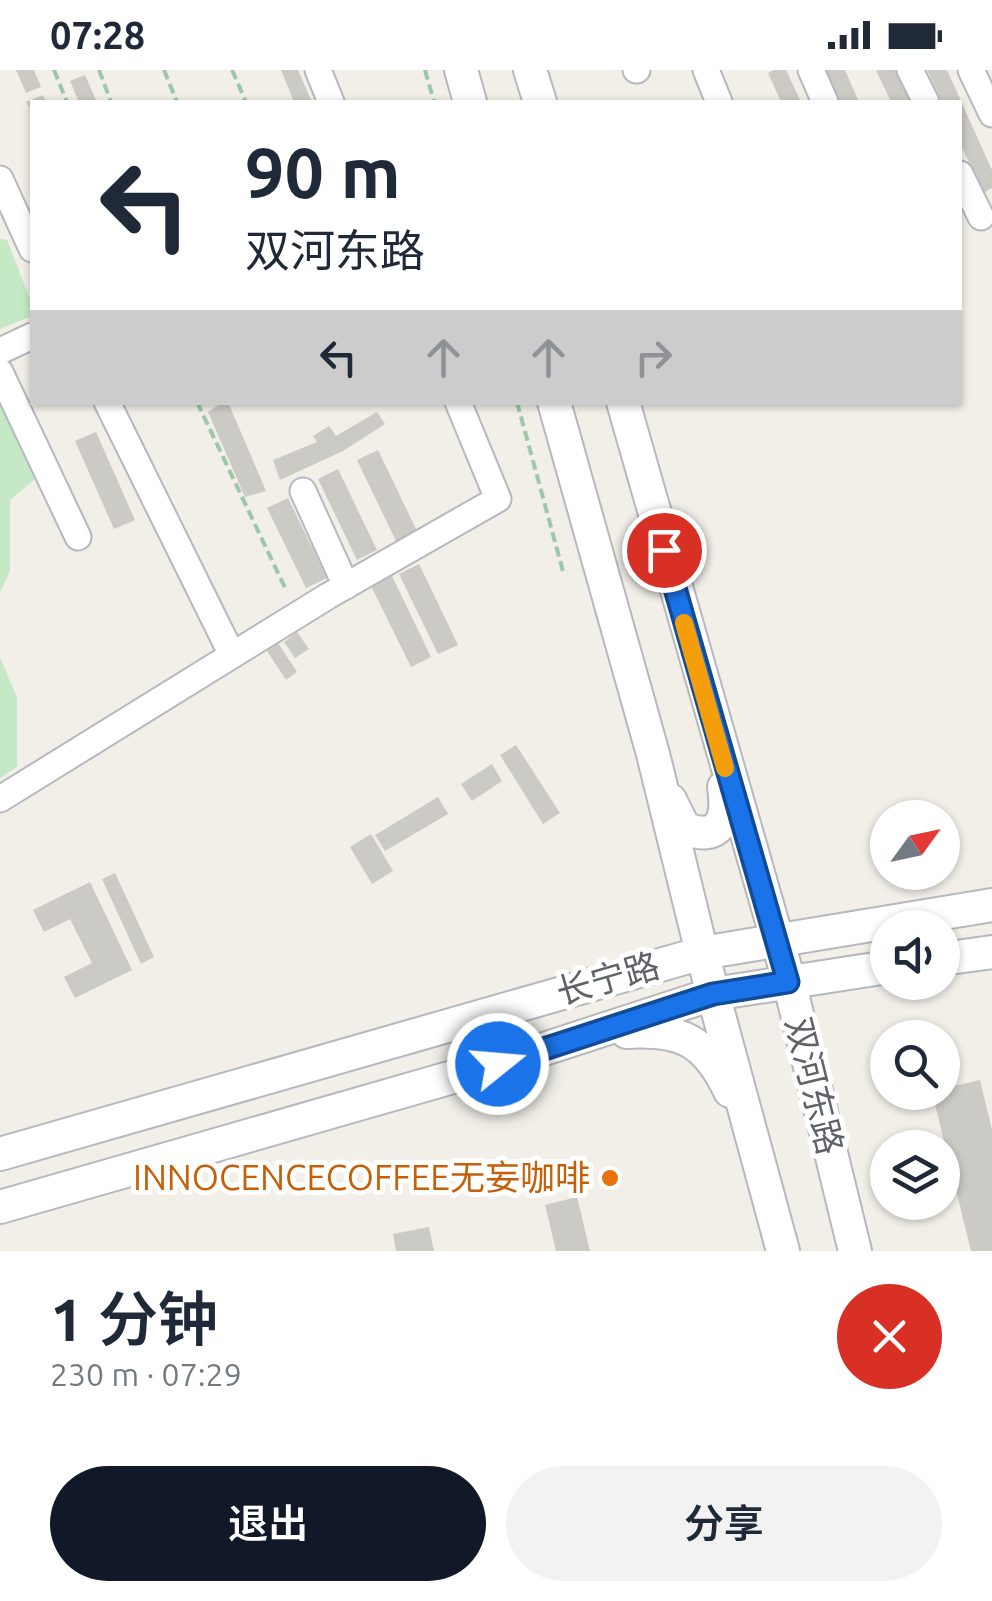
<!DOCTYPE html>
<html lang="zh">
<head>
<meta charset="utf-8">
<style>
	body { margin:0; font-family:Ubuntu,"Noto Sans SC",sans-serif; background:#f2f2f3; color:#1f2937; height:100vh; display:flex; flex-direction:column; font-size:38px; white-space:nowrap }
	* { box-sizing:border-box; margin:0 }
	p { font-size:32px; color:#747a83 }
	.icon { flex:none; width:55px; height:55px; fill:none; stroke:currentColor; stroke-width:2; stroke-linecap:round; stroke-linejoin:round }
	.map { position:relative; height:1181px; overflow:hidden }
	.panel { display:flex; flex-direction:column; background:#fff; flex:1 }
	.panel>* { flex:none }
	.hud { position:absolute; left:30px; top:30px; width:932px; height:305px; border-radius:0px; box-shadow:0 2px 8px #0004; background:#fff; color:#1f2937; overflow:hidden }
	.needle { width:65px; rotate:57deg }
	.tools { position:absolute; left:870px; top:730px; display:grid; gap:20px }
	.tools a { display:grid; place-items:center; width:90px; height:90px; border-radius:50%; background:#fff; box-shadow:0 2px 8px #0004; font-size:50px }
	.pin { position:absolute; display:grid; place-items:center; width:85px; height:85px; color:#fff; margin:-42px; border:5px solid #fff; border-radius:50%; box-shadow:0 2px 10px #0007 }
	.me { position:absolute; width:110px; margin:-55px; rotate:73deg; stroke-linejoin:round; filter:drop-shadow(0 0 8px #0008) }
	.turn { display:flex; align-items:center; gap:35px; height:210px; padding:0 50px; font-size:45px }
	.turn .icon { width:130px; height:130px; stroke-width:2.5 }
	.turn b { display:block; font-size:70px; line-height:85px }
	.lanes { display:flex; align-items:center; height:95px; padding:0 50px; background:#0003; justify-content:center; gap:50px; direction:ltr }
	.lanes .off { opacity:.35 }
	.round { display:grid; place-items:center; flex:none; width:105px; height:105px; border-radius:52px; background:#f2f2f3 }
	.headline { display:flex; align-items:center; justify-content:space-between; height:170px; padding:0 50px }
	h1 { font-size:60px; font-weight:600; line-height:75px }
	.cta { display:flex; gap:20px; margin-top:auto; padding:20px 50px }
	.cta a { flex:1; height:115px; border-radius:60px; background:#111827; color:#fff; font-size:40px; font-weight:600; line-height:115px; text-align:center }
	.cta a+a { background:#f2f2f3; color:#1f2937 }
	.status { display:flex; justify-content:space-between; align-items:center; height:70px; padding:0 50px; background:#fff; direction:ltr }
	.status svg { height:28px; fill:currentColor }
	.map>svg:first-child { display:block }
	.green { fill:#c5e8c5 }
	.building { fill:#cccac5 }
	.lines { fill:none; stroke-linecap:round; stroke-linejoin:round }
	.minor-casing { stroke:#b5b8bc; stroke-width:29 }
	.tertiary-casing { stroke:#b5b8bc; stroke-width:36 }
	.path { stroke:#9cc7a9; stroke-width:4; stroke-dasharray:10 5; stroke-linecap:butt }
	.minor { stroke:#fff; stroke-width:25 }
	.tertiary { stroke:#fff; stroke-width:32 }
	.route-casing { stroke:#114b97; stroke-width:25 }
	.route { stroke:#1a73e8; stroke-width:18 }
	.slow { stroke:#f59e0b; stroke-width:18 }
	.food-dot { fill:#e8710a; stroke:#fff; stroke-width:4 }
	.labels { text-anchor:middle; stroke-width:10; stroke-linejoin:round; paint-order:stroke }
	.street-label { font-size:35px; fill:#5f6368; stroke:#fff }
	.food-label { font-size:35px; fill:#c56008; stroke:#fff; text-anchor:end }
</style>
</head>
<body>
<div class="status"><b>07:28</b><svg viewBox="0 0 49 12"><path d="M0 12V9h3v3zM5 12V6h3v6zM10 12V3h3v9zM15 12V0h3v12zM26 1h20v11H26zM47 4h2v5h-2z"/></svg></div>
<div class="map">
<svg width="992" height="1181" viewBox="0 0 992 1181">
	<rect width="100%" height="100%" fill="#f1efe8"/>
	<path class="green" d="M0,169L7,170L32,234V246L0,259Z
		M0,314L42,403L10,430V501L0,522Z
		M0,587L17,628V697L0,708Z"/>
	<path class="building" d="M16,0H34L41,17L26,23Z
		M281,0H298L312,32H294Z
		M774,0H786L801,32H781L768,3Z
		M825,0H845L859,32H840Z
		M876,0H896L911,32H891Z
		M927,0H947L992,100V118L983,123L960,73V32H942Z
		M85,5L97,32H79L70,11Z
		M43,25L46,32H32V42L26,32Z
		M223,332H228L266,421L245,427L208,342Z
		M377,342L385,354L343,381L280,410L273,390L317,372L313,366L329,356L336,366Z
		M96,362L135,450L114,459L75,371Z
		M378,380L417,461L396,471L357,390Z
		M338,399L377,480L357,490L318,409Z
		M288,428L327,508L306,518L267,438Z
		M419,494L458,575L438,584L399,504Z
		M392,506L431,587L411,597L371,516Z
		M297,562L309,579L295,588L284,572Z
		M278,573L297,602L286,610L267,581Z
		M516,675L560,743L543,754L500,685Z
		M492,694L502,711L472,731L461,714Z
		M438,727L448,744L385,781L375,765Z
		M371,764L393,801L372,814L350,777Z
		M115,803L154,887L141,894L102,809Z
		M90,812L132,900L75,928L64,907L92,893L70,849L44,862L33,840Z
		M980,1010L992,1060V1181H971L932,1022H942V1019Z
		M577,1127L590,1181H556L545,1135Z
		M429,1157L434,1181H396L393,1164Z"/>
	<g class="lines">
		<g class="minor-casing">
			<path id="minor" d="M318,0L331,32
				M636,0H637
				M706,0L719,32
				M811,0L825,32
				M910,0L926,32
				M971,0L992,44
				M960,104L981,147
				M0,109L32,179
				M0,281L32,266
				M0,302L78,467
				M107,332L232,585
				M303,421L346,516
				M0,729L328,526L498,429L458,332"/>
		</g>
		<g class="tertiary-casing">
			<path id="tertiary" d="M461,0L470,32
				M530,0L540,32
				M554,332L653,684L702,883L783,1181
				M623,332L789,911L855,1181
				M670,730L684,758C720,773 729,749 724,717
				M942,889L992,882
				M627,962C681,959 706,970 730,1021
				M0,1084L702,883L992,835
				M0,1137L498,994L713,924L888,897"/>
		</g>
		<path class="path" d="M54,0L67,32
			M99,0L111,32
			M164,0L177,32
			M232,0L246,32
			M425,0L434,32
			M197,332L287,522
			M517,332L564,505"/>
		<use href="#minor" class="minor"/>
		<use href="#tertiary" class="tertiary"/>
	</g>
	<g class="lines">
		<g class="route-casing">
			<path id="route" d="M498,994L713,924L788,912L664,480"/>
		</g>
		<use href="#route" class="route"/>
		<path class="slow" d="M684,553L725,698"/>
	</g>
	<circle class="food-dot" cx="610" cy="1108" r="10"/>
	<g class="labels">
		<g class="street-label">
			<text transform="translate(608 909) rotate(-16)" y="12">长宁路</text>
			<text transform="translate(814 1016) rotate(76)" y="12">双河东路</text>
		</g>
		<g class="food-label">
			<text x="590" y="1120">INNOCENCECOFFEE无妄咖啡</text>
		</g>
	</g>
</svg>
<div class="tools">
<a><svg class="needle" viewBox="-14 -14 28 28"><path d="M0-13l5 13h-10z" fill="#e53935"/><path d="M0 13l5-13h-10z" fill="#747a83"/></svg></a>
<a><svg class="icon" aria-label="sound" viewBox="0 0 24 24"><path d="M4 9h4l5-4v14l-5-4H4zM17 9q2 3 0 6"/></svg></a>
<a><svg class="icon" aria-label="search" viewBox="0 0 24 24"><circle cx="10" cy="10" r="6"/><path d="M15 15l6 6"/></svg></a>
<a><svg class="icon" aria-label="layers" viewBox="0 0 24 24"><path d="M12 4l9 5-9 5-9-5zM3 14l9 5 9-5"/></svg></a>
</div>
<div class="pin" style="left:664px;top:480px;background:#d93025"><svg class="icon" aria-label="arrive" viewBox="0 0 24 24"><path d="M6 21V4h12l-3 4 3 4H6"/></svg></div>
<svg class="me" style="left:498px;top:994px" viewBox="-20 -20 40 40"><circle r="17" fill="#1a73e8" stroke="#fff" stroke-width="3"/><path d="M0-11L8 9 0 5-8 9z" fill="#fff"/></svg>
<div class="hud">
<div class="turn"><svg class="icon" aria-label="left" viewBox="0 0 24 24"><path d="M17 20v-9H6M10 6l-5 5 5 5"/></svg><div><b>90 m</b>双河东路</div></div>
<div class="lanes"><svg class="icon" aria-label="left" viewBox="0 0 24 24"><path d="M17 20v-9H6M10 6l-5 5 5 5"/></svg><svg class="icon off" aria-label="ahead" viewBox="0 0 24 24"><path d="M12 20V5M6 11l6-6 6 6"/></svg><svg class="icon off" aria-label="ahead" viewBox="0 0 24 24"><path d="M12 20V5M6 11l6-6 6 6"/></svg><svg class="icon off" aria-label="right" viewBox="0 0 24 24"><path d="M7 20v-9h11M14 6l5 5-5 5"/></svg></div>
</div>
</div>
<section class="panel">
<div class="headline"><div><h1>1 分钟</h1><p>230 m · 07:29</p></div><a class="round" style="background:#d93025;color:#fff"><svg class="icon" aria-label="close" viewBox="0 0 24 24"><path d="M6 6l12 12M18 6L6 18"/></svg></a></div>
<div class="cta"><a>退出</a><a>分享</a></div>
</section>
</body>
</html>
